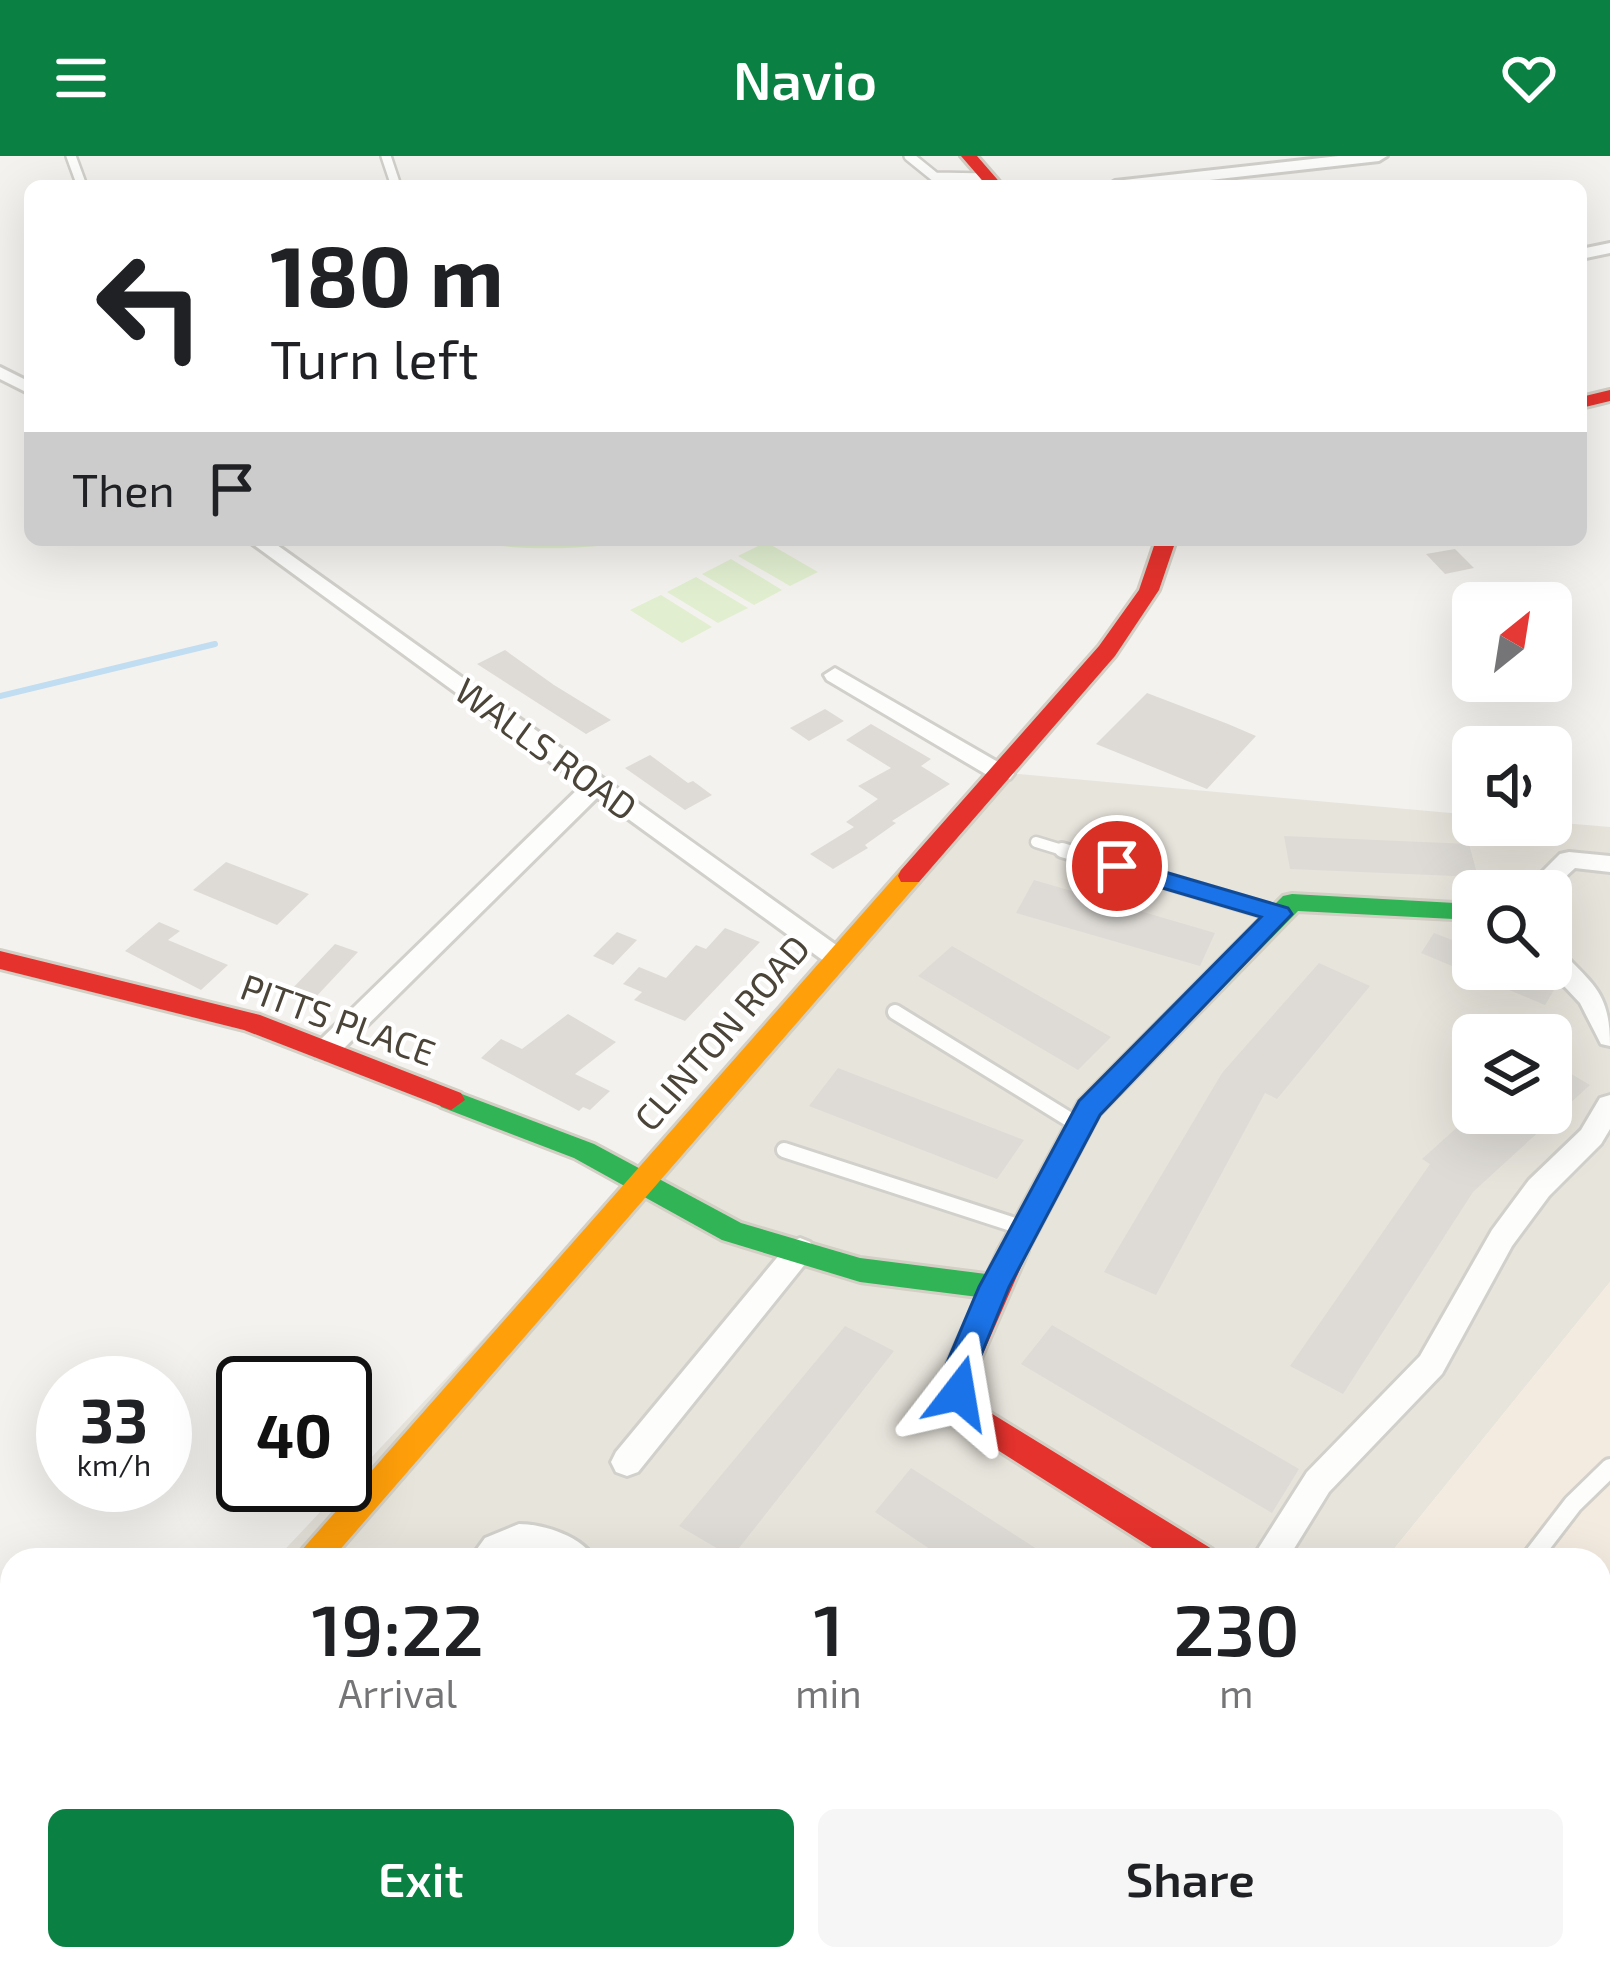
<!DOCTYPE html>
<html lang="en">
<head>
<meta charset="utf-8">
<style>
	body { margin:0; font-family:"Exo 2",sans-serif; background:#f6f6f6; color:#202124; height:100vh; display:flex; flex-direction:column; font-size:45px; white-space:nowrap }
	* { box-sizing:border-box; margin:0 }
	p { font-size:39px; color:#757577 }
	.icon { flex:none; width:66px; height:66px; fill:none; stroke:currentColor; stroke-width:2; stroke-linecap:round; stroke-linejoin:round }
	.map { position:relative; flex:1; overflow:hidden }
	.details { position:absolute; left:0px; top:1392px; width:1611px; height:423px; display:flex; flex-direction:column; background:#fff; border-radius:36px 36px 0 0; box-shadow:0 12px 48px #0002 }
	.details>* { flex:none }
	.top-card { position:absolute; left:24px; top:24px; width:1563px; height:366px; border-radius:18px; box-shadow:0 12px 48px #0002; background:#fff; color:#202124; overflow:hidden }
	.needle { width:78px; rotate:30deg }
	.tools { position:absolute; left:1452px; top:426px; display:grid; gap:24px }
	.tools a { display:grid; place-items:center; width:120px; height:120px; border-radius:18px; background:#fff; box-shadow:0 12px 48px #0002; font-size:60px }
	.speed { position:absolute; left:36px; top:1200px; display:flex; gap:24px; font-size:60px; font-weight:700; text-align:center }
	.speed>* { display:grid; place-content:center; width:156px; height:156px; border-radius:50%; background:#fff; box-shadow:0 12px 48px #0002; line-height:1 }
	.speed small { font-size:30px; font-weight:400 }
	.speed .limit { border:6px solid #111; border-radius:18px; background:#fff; color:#111 }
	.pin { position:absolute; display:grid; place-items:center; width:102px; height:102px; color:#fff; margin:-51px; border:6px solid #fff; border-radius:50%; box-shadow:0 3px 12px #0007 }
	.me { position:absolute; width:132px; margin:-66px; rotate:14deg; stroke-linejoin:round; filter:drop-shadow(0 0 9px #0008) }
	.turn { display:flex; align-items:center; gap:42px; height:252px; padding:0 48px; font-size:54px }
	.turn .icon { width:156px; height:156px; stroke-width:2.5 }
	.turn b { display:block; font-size:84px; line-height:102px }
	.then { display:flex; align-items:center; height:114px; padding:0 48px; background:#0003; gap:24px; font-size:45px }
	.eta { display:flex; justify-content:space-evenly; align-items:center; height:204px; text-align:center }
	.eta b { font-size:72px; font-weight:600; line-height:84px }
	.primary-button { display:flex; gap:24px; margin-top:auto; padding:24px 48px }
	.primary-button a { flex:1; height:138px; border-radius:18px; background:#0b8043; color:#fff; font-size:48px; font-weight:600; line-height:138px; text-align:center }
	.primary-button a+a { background:#f6f6f6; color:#202124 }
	header { display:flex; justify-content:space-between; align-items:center; height:156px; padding:0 48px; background:#0b8043; color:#fff; font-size:54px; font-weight:600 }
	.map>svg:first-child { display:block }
	.residential { fill:#e7e4dc; fill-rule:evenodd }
	.commercial { fill:#f3ebdf }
	.green { fill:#e1eecf }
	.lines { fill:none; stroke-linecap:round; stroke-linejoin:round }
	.stream { stroke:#c0ddf1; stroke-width:6 }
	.building { fill:#dedbd6 }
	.lane-far3-casing { stroke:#d2d0cb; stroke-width:14 }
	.lane-far2-casing { stroke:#d2d0cb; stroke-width:15 }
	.lane-far1-casing { stroke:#d2d0cb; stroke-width:20 }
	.lane-casing { stroke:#d2d0cb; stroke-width:24 }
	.street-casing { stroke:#d2d0cb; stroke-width:6 }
	.fast-casing { stroke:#d3cfc5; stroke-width:6 }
	.slow-casing { stroke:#d3cfc5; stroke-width:6 }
	.jam-casing { stroke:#d3cfc5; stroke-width:6 }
	.lane-far3 { stroke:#fdfdfc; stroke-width:9 }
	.lane-far2 { stroke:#fdfdfc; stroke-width:10 }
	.lane-far1 { stroke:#fdfdfc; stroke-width:14 }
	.lane { stroke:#fdfdfc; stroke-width:18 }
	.street { fill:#fdfdfc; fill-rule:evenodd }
	.fast { fill:#30b455; fill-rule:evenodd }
	.slow { fill:#ff9f0a; fill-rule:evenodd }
	.jam { fill:#e5322d; fill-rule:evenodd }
	.route { fill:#1a73e8; stroke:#114b97; stroke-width:3 }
	.labels { text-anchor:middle; stroke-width:9; stroke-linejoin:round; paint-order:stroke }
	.street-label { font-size:36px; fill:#4b4439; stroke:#fff }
</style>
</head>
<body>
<header><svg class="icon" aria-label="menu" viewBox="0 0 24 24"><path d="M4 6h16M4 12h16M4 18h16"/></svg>Navio<svg class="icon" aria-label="heart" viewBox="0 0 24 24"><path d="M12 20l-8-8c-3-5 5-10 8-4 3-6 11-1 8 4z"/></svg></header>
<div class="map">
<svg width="1610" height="1813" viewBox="0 0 1610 1813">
	<rect width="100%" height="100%" fill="#f4f2ee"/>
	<path class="residential" d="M1007,617L1473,659V669L1551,666L1610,671V1126L1385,1404H275L715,936ZM1473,735H1551V813H1473ZM1473,879H1551V957H1473Z
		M0,1574L12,1583V1774L0,1766Z
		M55,1803H932L917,1813H70Z"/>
	<path class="commercial" d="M1610,1126V1813H917L932,1803H1599V1404H1385Z"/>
	<path class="green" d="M462,384H650C584,393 526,397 462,384Z
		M766,386L818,416L790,430L738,400Z
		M731,403L782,434L754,449L702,418Z
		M696,421L748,452L718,467L667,436Z
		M661,439L712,471L682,487L630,454Z"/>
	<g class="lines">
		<path class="stream" d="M0,540L215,488"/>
	</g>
	<path class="building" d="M1455,393L1474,412L1445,418L1426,398Z
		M505,494L554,529L611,564L586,578L477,508Z
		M1147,537L1228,568L1256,580L1207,633L1096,588Z
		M825,553L844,565L809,585L790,572Z
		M871,568L931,603L921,610L950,628L892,665L896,667L865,689L868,692L833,713L810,698L854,671L846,666L878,643L858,630L891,612L846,584Z
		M650,599L688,627L693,625L712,639L685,654L625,612Z
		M1284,680L1469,688L1478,721L1290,713Z
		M226,706L283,728L309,738L277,769L193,734Z
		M1034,724L1215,777L1200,810L1016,757Z
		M159,766L180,775L168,784L228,809L201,834L125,795Z
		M725,772L760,786L685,865L634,844L642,836L623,828L639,811L666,822L696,789L706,793Z
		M617,776L637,784L613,809L593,800Z
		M1434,777L1473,792V813H1524L1557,829L1545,849L1421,797Z
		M335,788L358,796L313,844L289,836Z
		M952,790L1111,881L1078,914L918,820Z
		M1319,807L1370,830L1277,943L1265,937L1156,1139L1104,1116L1222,917Z
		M568,858L616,886L575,918L610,935L590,954L583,951L579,955L481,902L501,883L522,893Z
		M1551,906L1590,929L1473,1036L1343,1238L1290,1210L1430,1008L1422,1003L1473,957H1551Z
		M838,912L1024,984L997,1023L809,950Z
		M1052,1169L1299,1313L1272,1357L1021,1208Z
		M845,1170L894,1195L732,1401L679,1370Z
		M911,1312L1054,1404H946L875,1356Z"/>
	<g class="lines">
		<g class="lane-far3-casing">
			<path id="lane-far3" d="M71,0L82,30
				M386,0L396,30
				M909,0L935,21L988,22"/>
		</g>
		<g class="lane-far2-casing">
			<path id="lane-far2" d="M1036,686L1072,697"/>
		</g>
		<g class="lane-far1-casing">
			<path id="lane-far1" d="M1062,694L1278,758
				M895,856L1080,970
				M784,994L1024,1072"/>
		</g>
		<g class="lane-casing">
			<path id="lane" d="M1530,1404L1573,1348L1610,1312
				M1409,1803L1418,1813
				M1082,1813L1096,1803"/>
		</g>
		<g class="street-casing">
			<path id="street" d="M1339,0H1387L1379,5L1156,30H1107L1115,25Z
				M1610,87V97L1581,103V93Z
				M0,211L30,226V238L0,223Z
				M247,384H270L846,796L850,802L846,808H828L598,641L334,902H316L312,895L316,888L582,629Z
				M835,512L1010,613L1014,618L1010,623H994L827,524L824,519Z
				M1569,696L1610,700V716L1575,712L1550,735H1523L1560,698Z
				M1551,791L1560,794C1595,830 1610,838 1610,890L1601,888L1580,847L1548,813Z
				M1610,939V973L1601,988L1549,1040L1512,1090L1442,1218L1329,1336L1287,1404H1251L1307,1316L1420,1200L1492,1074L1529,1024L1581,974L1600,942Z
				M800,1082L810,1086L815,1094L810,1102L638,1316L627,1320L616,1316L611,1306L616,1296L790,1086Z
				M519,1368C544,1368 584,1381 595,1404H547L519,1398L508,1404H469L485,1382Z
				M299,1803H347L351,1813H303Z
				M509,1803H550L546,1813H505Z"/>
		</g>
		<g class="fast-casing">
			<path id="fast" d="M1292,738L1473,748V764L1298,755L1099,959L1023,1103L1013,1107L1003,1103L998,1095L1079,945L1283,740Z
				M451,934L594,988L741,1067L860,1102L994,1119L1005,1123L1009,1131L1005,1139L994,1143L860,1126L722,1084L574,1002L441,951L437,944L441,937Z"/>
		</g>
		<g class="slow-casing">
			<path id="slow" d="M910,712L919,714L922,720L919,726L331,1404H293L901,714Z"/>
		</g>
		<g class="jam-casing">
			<path id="jam" d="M961,0H977L1003,30H987Z
				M1610,234V245L1581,252V241Z
				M1156,384H1176L1159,434L1115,500L919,726H901L898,720L901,714L1099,490L1139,434Z
				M0,795L260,859L461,937L465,944L451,954L244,874L0,813Z
				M1013,1083L1023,1087L1028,1095L975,1216L981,1251L1212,1393L1217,1404H1171L955,1267L943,1216L998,1095L1003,1087Z
				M12,1726V1773L0,1778V1731Z"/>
		</g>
		<use href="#lane-far3" class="lane-far3"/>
		<use href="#lane-far2" class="lane-far2"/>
		<use href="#lane-far1" class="lane-far1"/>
		<use href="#lane" class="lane"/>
		<use href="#street" class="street"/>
		<use href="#fast" class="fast"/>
		<use href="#slow" class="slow"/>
		<use href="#jam" class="jam"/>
	</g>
	<path class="route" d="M1117,702L1288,752L1292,758L1100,959L1009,1131L974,1216L971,1246L959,1250L948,1246L943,1216L979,1131L1079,945L1261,761L1108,716L1105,710L1108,705Z"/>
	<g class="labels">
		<g class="street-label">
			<text transform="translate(546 593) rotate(36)" y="13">WALLS ROAD</text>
			<text transform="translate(338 864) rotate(20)" y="13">PITTS PLACE</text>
			<text transform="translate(722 877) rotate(-49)" y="13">CLINTON ROAD</text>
		</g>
	</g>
</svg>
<div class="tools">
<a><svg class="needle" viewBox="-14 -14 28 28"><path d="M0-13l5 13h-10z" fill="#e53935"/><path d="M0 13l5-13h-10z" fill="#757577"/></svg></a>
<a><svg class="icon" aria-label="sound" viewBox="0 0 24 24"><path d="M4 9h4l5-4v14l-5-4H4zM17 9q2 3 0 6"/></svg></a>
<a><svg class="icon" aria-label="search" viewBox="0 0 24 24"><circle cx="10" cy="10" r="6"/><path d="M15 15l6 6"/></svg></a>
<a><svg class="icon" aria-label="layers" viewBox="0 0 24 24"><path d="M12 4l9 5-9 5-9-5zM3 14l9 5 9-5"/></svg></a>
</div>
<div class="speed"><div>33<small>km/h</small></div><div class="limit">40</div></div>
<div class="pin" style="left:1117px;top:710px;background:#d93025"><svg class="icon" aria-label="arrive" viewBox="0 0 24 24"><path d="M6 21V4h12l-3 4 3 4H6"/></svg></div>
<svg class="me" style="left:959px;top:1237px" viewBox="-20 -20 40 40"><path d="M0-17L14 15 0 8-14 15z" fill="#1a73e8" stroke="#fff" stroke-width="4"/></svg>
<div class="top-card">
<div class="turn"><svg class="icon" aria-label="left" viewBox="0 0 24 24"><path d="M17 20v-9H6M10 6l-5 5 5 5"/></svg><div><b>180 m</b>Turn left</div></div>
<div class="then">Then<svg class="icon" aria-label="arrive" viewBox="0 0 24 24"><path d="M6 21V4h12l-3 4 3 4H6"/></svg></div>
</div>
<section class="details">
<div class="eta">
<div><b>19:22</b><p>Arrival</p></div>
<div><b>1</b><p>min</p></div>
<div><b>230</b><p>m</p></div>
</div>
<div class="primary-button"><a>Exit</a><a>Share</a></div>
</section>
</div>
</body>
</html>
